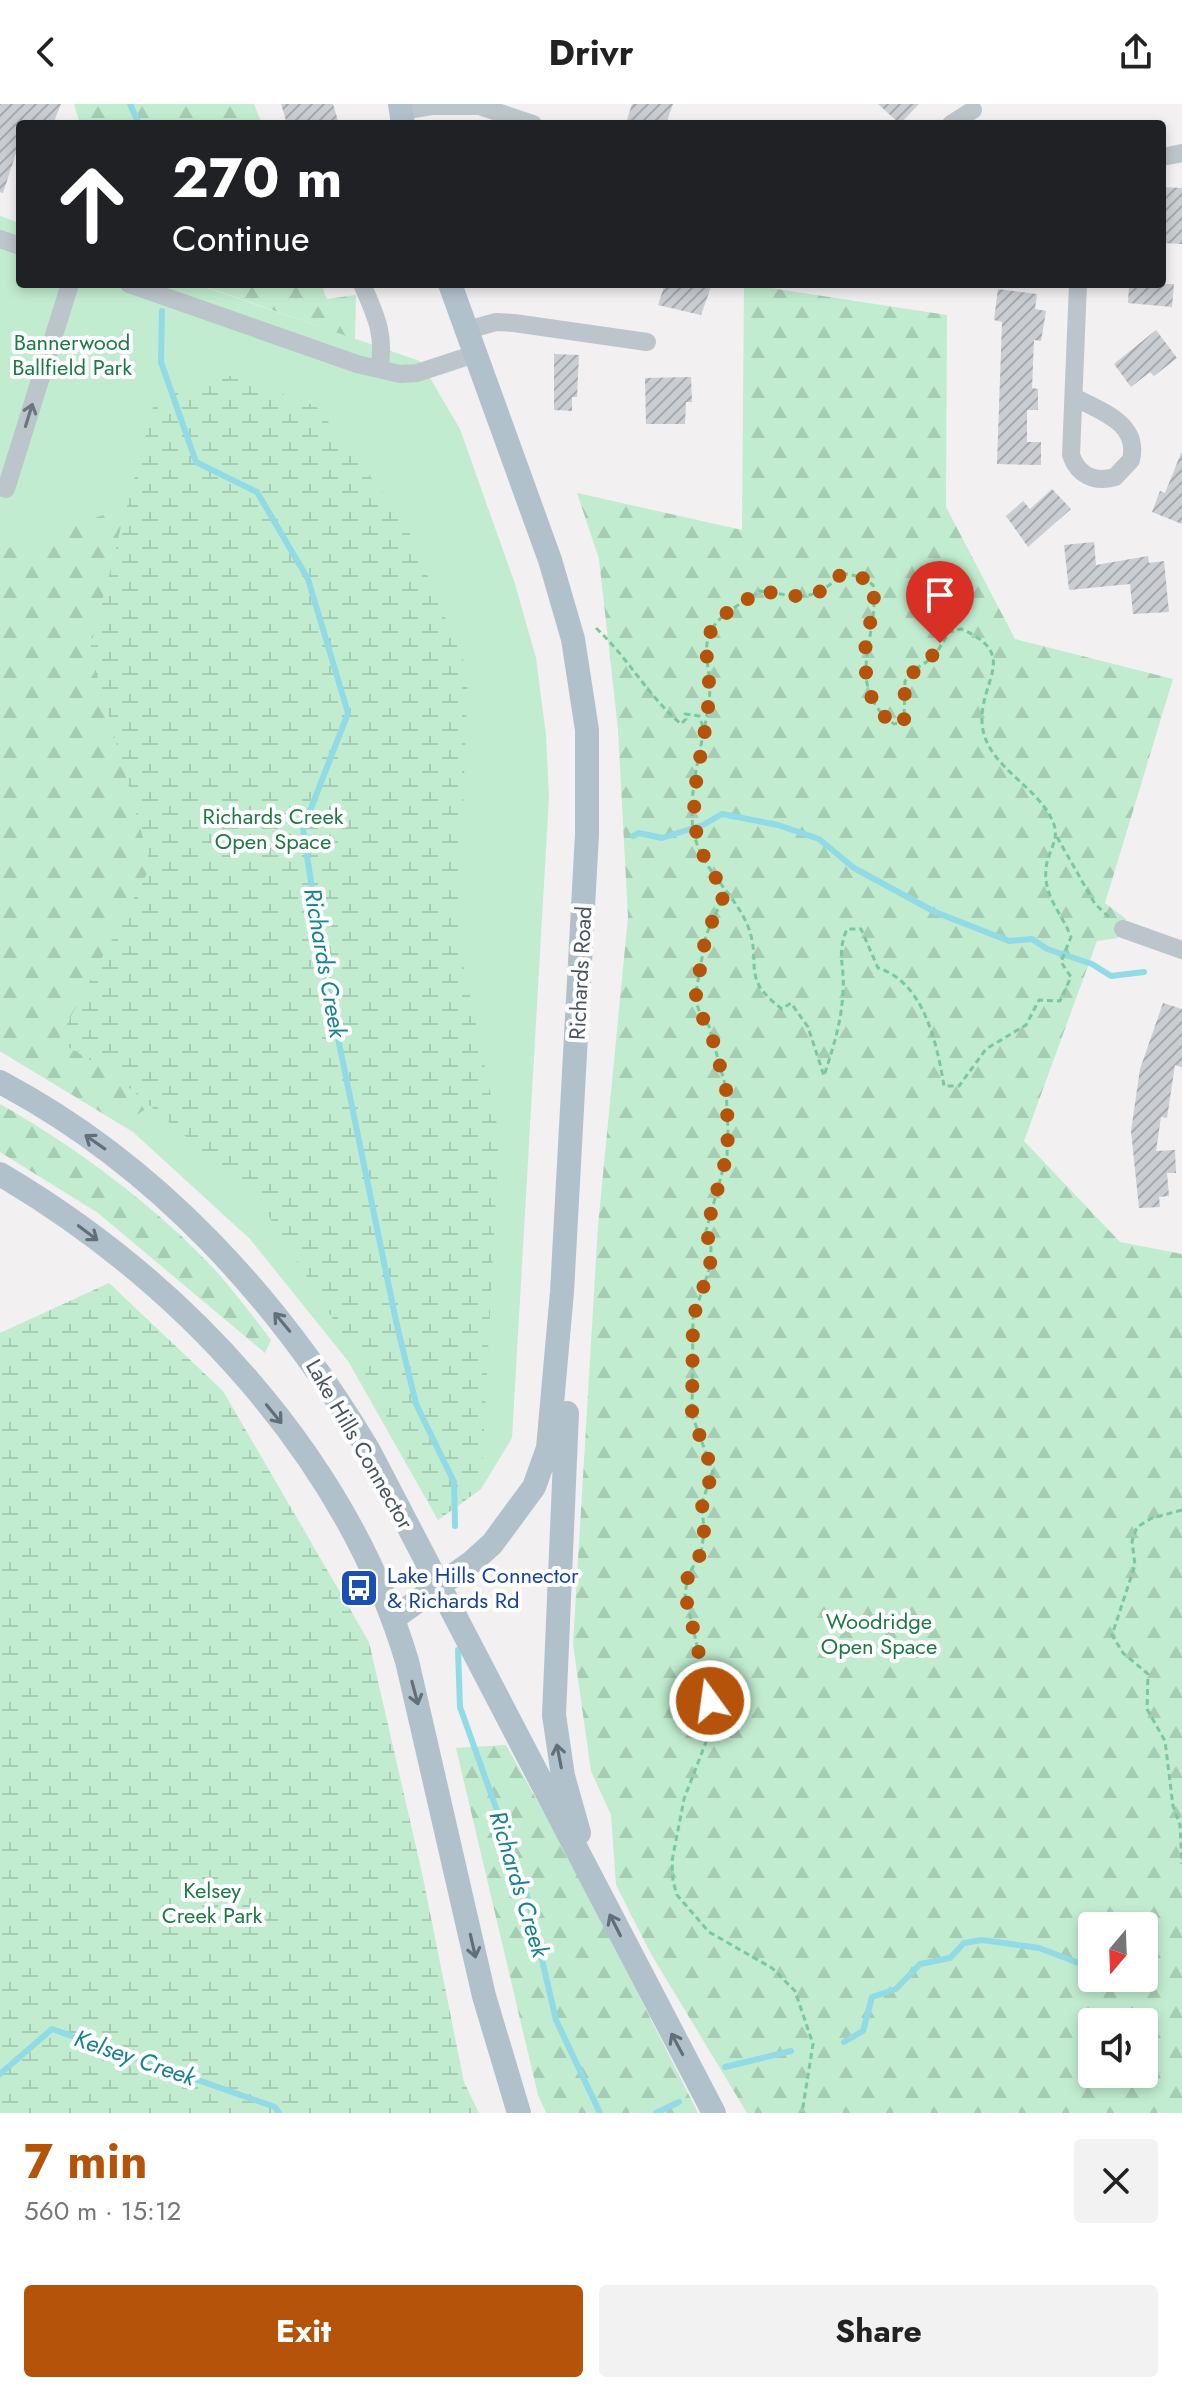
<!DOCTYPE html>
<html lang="en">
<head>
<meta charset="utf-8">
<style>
	body { margin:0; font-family:Jost,sans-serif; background:#f2f2f2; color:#222; height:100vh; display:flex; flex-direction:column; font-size:30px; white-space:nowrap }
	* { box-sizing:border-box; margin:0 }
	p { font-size:26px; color:#767676 }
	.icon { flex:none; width:44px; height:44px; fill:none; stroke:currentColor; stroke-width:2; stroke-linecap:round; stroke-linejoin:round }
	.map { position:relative; height:2009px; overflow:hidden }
	.panel { display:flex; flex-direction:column; background:#fff; flex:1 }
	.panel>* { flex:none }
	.top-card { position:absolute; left:16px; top:16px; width:1150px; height:168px; border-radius:8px; box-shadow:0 4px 12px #0003; background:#202124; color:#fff; overflow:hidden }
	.needle { width:52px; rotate:199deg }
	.buttons { position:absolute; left:1078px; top:1808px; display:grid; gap:16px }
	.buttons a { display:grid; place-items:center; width:80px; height:80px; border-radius:8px; background:#fff; box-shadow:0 4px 12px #0003; font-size:40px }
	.pin { position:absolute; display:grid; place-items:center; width:68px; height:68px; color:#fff; margin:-82px -34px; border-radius:50% 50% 50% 0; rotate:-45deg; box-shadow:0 0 8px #0007 }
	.pin .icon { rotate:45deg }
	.me { position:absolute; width:88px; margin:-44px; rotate:346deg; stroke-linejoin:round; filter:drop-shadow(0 0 6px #0008) }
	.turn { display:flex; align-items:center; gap:28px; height:168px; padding:0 24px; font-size:36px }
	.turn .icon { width:104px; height:104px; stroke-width:2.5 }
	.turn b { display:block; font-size:56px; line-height:68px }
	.round { display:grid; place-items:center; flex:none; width:84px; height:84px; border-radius:8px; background:#f2f2f2 }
	.overview { display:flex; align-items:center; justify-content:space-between; height:136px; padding:0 24px }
	h1 { font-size:48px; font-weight:700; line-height:60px; color:#b45309 }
	.primary-button { display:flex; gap:16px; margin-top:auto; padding:16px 24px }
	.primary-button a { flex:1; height:92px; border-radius:8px; background:#b45309; color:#fff; font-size:32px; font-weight:700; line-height:92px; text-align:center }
	.primary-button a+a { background:#f2f2f2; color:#222 }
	header { display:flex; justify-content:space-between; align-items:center; height:104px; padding:0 24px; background:#fff; font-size:36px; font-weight:700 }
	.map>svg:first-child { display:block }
	.green { fill:#c1eccf }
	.forest { fill:url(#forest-firs); fill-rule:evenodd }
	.wetland { fill:url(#wetland-marsh) }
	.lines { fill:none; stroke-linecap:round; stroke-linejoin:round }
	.stream { stroke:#91dbe7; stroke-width:6 }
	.building { fill:url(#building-hatch) }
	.path { stroke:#7bc89d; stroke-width:3; stroke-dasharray:6 4; stroke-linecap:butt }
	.minor { stroke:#bcc5cb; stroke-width:18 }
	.major { stroke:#b1c1cc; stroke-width:24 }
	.oneway { stroke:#6c767d }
	.oneway2 { stroke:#636f78 }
	.route { stroke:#b45309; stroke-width:14; stroke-dasharray:0 25.2 }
	.labels { text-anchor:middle; stroke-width:8; stroke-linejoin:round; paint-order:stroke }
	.park-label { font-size:22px; fill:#1d7945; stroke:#fff }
	.street-label { font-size:22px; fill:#49545c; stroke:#fff }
	.transit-label { font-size:22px; fill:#164399; stroke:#fff; text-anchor:start }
	.water-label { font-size:24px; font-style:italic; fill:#168294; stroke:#fff }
</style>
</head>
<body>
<header><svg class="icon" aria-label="back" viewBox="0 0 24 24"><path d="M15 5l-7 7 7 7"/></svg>Drivr<svg class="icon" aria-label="share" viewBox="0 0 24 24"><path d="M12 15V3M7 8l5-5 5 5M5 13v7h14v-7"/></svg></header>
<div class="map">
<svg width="1182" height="2009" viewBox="0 0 1182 2009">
	<defs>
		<pattern id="forest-firs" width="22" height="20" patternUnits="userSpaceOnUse" patternTransform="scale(2)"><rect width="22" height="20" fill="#c1eccf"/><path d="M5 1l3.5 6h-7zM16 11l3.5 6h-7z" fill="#a7ccb4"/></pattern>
		<pattern id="wetland-marsh" width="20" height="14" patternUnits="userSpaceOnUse" patternTransform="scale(2)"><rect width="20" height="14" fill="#c1eccf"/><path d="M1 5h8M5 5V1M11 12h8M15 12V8" fill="none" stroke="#a7ccb4"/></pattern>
		<pattern id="building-hatch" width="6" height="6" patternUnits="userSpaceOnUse" patternTransform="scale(2)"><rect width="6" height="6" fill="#cacdd2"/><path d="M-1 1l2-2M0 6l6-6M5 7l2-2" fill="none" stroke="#a6a9ae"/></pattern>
	</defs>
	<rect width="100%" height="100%" fill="#f2f0f0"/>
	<path class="green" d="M0,112L20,119V180H196L420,257L460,325L515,480L536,554L546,631L549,693L512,1334L481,1385L438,1416L348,1257L250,1135L133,1028L0,947Z"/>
	<path class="forest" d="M74,0H254L262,20H80Z
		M198,180H321L327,195L356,191L355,235Z
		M744,180L947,211L946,403L1015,535L1173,575L1105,799L1126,815L1118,834L1097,837L1024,1037L1120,1138L1182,1150V2009H747L651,1850L616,1781L611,1711L591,1667L573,1540L598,1122L628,813L618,625L599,455L577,389L742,426ZM1092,1822H1144V1874H1092ZM1092,1918H1144V1970H1092Z
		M126,403L90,545L151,762L58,937L111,968L150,1002L122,1021L0,947V447Z
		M0,1000C76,1043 164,1108 222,1174C239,1194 255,1215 271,1236L265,1249L98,1109L0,1048Z
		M506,1641L575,1764L698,2009H546L538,1991L456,1644Z"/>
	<path class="wetland" d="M216,267L316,302L404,416L468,568L458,836L499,1030L481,1385L438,1416L359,1257L258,1095L111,968L58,937L151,762L90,545L154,299Z
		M109,1179L223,1287L369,1538L422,1769L464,1978L479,2009H0V1229Z"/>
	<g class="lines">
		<path class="stream" d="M130,0L139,20
			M162,207L161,258L196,358L257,388L308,475L348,609L303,725L325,871L396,1217L416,1300L454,1378L455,1422
			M633,732L639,729L662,734L703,721L722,710L778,721L819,735L854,764L935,808L1009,837L1032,835L1047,845L1092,860L1111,872L1144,868
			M458,1546L460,1603L527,1791L556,1916L600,2009
			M1144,1865H1147
			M844,1938L863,1927L872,1893L896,1885L920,1860L950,1854L964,1839L982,1836L1039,1844L1092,1864
			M725,1963L791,1947
			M0,1970L52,1925L275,2003L279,2009
			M656,2009L679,1998"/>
	</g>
	<path class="building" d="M0,0H61L53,20H20V37L3,89L0,88Z
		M281,0H333L339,20H287Z
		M632,0H673L666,20L627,16Z
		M878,0H919L900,20Z
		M1162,83L1182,84V140L1162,139Z
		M665,180H712L701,211L658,201Z
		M1129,180H1174L1172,203L1128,199Z
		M998,185L1037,190L1035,205L1046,207L1041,237L1034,236L1032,284L1038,285V306H1027V338H1041V361L997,360L1002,218L994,216Z
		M1156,226L1177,254L1154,272L1150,268L1131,283L1114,260Z
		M554,250L579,251L577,293H572V307L554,306Z
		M691,273L692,298H686L685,320H646L645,274Z
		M1181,349H1182V420L1152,408L1160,387L1165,389Z
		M1052,385L1071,405L1028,443L1006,412L1023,397L1030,405Z
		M1094,438L1096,461L1148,452L1149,459L1164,457L1169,508L1133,510L1130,480L1069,486L1064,441Z
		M1163,899L1182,905V963L1175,961L1167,1014L1161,1013L1156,1047L1175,1046L1176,1069H1167L1169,1092L1159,1093L1160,1103L1139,1104L1131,1027L1140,965Z"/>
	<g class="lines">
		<path class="path" d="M842,469L861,473L873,481C881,531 841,581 894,620L904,618L905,577L914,566L934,553L949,528L961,525C1020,550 980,576 982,618C984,662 1038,681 1053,718C1061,736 1047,747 1046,765C1043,792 1063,811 1071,833L1061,858L1071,873L1060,897L1039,896L1026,921L986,945L959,982H944C937,940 924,878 878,864L861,825H847C836,851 845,861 843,886C842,917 833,944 824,972L808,923L791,899L782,905C738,872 764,861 747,820C734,790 706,769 696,737C682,694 708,629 710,585C710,565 701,543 712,525C722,508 745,498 760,487C799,492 812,501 842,469Z
			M596,524C630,556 647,591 681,620L686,615L685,610L699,612L703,623
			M1057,733L1095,800L1109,813
			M726,787L706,831L696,888V898L701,912L709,922L726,984L728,1027L727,1051L706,1127L711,1144L710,1163L693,1214L692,1311L713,1368L702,1398L704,1429L701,1449L688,1472L685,1490L710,1597L711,1625L684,1695L672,1757L673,1777L677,1791L709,1828L772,1864L795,1887L813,1940L802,2009
			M1182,1406L1152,1414L1137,1423L1132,1437L1135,1461L1112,1531L1123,1549L1148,1570L1147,1605L1165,1637L1173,1702L1180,1721L1182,1760"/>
		<path class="minor" d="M401,7L432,2H479L533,20
			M951,20L973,6
			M1162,53L1182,49
			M0,135L20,142
			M129,180L357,260L400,270L417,269L475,250
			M362,180C375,210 386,231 379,265
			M467,226L496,218L514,219L647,238
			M1074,293C1100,307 1140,319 1131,356L1115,373C1094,379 1078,371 1071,351L1078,180
			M0,383L6,385L70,180
			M1123,825L1182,846"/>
		<path class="major" d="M400,0L403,20
			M0,978C157,1061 279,1196 369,1347L714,2009
			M0,1070C183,1178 345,1351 407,1557L484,1892L519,2009
			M567,1309L554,1611L563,1672L579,1729
			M394,1514L472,1458L492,1440L534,1383L548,1344L562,1188L587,730V626L573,535L550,456L450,180"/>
	</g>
	<defs><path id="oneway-shaft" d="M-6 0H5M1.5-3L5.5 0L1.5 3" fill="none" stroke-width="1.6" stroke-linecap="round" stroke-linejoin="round" transform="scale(2)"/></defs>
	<use class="oneway" href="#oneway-shaft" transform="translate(29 311) rotate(-73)"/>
	<g class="oneway2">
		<use href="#oneway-shaft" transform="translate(95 1038) rotate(-145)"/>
		<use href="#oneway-shaft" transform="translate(88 1129) rotate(37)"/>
		<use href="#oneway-shaft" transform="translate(282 1218) rotate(-130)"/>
		<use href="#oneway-shaft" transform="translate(274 1310) rotate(51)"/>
		<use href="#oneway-shaft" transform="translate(415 1589) rotate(75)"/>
		<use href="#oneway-shaft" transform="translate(559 1652) rotate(-101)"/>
		<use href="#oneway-shaft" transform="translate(615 1821) rotate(-117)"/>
		<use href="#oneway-shaft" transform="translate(473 1842) rotate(77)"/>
		<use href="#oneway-shaft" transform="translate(677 1940) rotate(-118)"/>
	</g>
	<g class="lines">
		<path class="route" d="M710,1597L685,1490L688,1472L701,1449L704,1429L702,1398L713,1368L692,1311L693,1214L710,1163L711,1144L706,1127L727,1051L728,1027L726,984L709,922L701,912L696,898V888L706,831L726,787C670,721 704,667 709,592C711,571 701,545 712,525C721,508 745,498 760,487C800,492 813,501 842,469L861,473L873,481C877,506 866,525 865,550C864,569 870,587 875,606L897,621L904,618L905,577C917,562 933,557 940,539"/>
	</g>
	<defs>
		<g id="bus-square" transform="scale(2)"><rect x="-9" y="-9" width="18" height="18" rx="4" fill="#1a4fb4" stroke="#fff"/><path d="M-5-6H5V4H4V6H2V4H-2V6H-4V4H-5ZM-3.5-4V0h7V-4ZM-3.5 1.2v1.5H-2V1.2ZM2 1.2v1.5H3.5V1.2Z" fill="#fff"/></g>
	</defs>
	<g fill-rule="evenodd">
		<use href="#bus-square" x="359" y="1484"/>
	</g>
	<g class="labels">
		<g class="park-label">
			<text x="72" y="246">Bannerwood<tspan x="72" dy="25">Ballfield Park</tspan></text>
			<text x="273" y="720">Richards Creek<tspan x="273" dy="25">Open Space</tspan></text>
			<text x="879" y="1525">Woodridge<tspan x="879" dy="25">Open Space</tspan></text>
			<text x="212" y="1794">Kelsey<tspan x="212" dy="25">Creek Park</tspan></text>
		</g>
		<g class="street-label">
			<text transform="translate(580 869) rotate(-87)" y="8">Richards Road</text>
			<text transform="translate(360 1340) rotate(60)" y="8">Lake Hills Connector</text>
		</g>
		<g class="transit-label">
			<text x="387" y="1479">Lake Hills Connector<tspan x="387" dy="25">&amp; Richards Rd</tspan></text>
		</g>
		<g class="water-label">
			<text transform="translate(325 859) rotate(80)" y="8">Richards Creek</text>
			<text transform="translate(519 1780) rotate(73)" y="8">Richards Creek</text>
			<text transform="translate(135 1954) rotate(19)" y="8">Kelsey Creek</text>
		</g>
	</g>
</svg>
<div class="buttons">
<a><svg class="needle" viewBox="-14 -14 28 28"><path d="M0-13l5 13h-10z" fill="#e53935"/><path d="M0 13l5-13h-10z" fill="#767676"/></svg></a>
<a><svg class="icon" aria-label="sound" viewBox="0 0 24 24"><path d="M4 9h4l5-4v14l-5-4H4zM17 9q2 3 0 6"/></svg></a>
</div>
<div class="pin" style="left:940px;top:539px;background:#d93025"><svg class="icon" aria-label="arrive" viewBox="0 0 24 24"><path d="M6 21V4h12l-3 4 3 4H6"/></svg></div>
<svg class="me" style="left:710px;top:1597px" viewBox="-20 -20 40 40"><circle r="17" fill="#b45309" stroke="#fff" stroke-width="3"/><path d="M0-11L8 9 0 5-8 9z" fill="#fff"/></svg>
<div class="top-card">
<div class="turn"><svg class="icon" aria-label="ahead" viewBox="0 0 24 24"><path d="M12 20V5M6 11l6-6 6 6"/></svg><div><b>270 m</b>Continue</div></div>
</div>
</div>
<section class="panel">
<div class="overview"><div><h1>7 min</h1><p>560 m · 15:12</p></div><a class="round"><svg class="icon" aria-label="close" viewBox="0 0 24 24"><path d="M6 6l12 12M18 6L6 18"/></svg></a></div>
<div class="primary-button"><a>Exit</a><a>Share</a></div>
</section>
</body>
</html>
